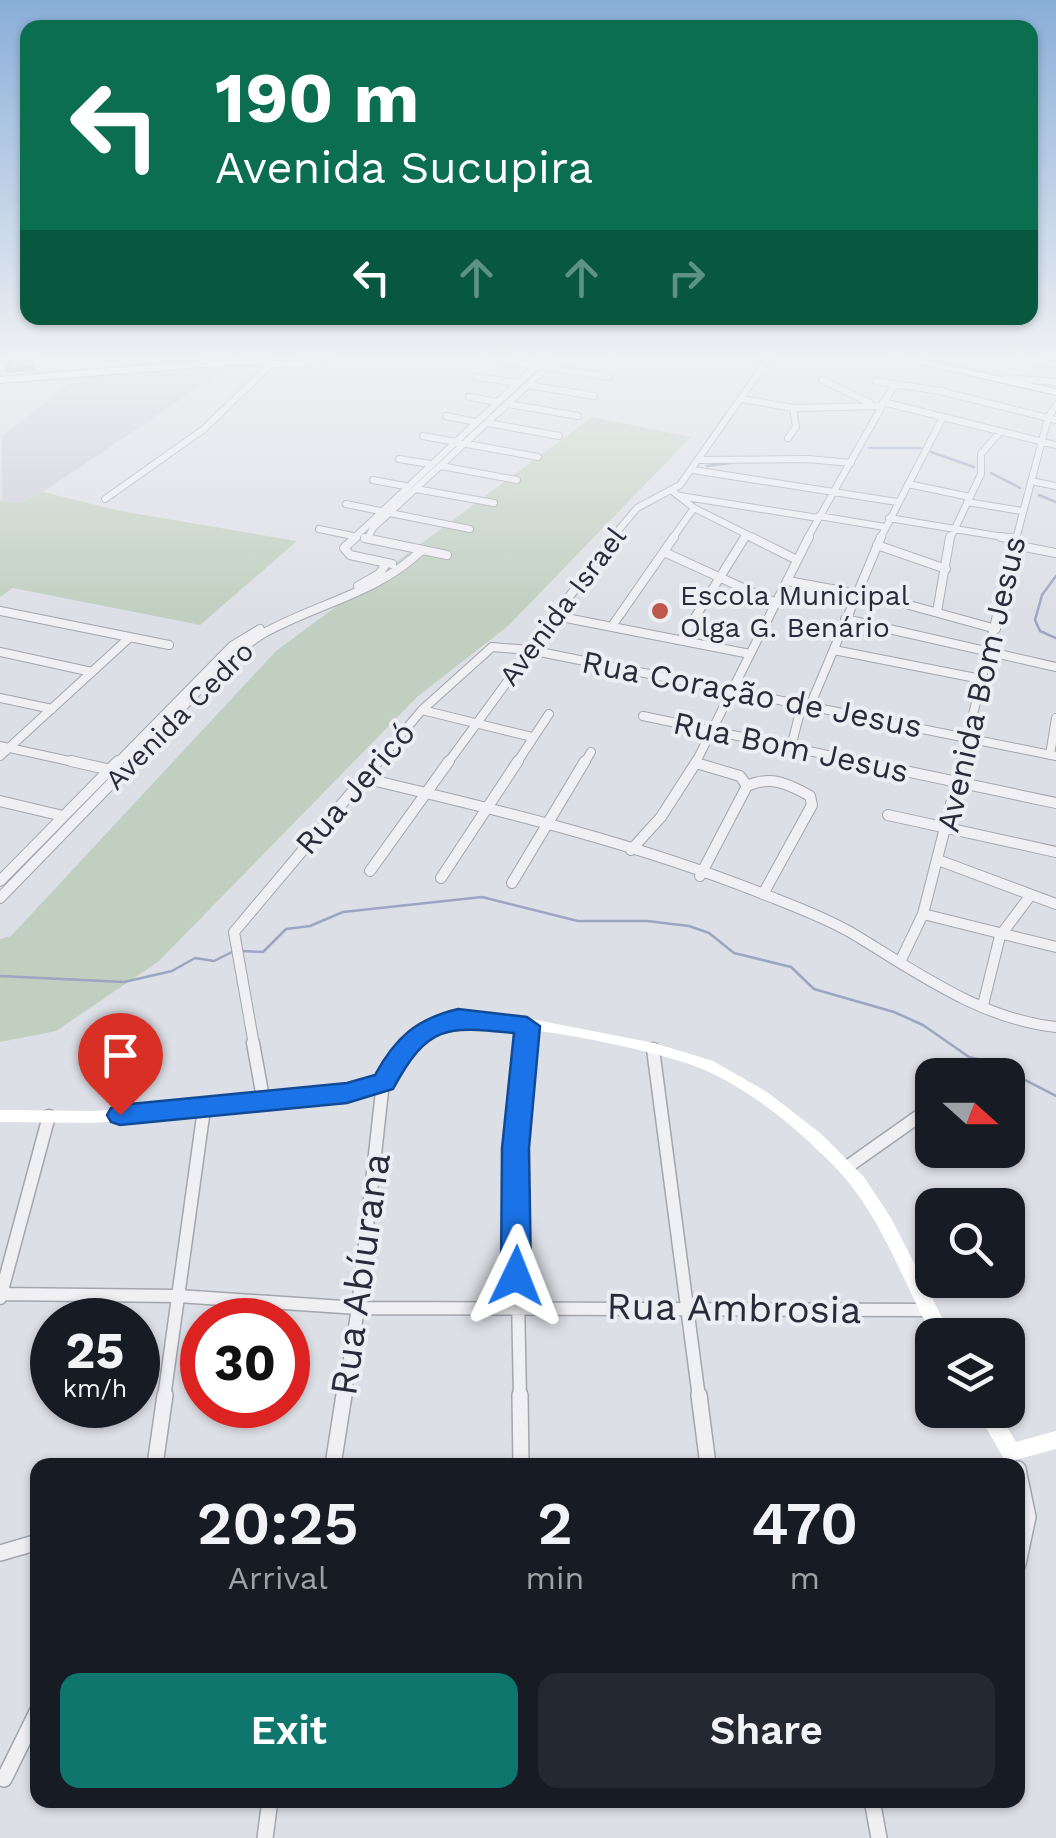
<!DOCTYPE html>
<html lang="en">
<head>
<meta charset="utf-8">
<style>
	body { margin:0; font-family:"Work Sans",sans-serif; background:#242831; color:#f1f3f6; height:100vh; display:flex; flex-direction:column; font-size:38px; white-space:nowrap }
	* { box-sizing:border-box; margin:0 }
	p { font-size:32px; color:#9ea1a6 }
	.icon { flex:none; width:55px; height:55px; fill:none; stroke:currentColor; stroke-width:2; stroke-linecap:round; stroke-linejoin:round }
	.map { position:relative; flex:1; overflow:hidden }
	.sheet { position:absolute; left:30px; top:1458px; width:995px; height:350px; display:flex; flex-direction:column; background:#171b24; border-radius:20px; box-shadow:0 2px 8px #0004 }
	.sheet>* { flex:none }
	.top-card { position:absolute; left:20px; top:20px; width:1018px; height:305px; border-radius:20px; box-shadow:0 2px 8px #0004; background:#0b6e4f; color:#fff; overflow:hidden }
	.needle { width:65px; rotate:111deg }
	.tools { position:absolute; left:915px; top:1058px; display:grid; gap:20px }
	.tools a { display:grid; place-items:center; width:110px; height:110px; border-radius:20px; background:#171b24; box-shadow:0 2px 8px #0004; font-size:50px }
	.speed { position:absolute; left:30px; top:1298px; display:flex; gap:20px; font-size:50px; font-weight:700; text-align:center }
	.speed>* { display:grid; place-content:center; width:130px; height:130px; border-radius:50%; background:#171b24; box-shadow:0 2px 8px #0004; line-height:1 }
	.speed small { font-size:25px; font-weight:400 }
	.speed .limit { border:15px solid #d22; background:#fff; color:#111 }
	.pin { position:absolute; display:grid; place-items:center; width:85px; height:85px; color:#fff; margin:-102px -42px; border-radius:50% 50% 50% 0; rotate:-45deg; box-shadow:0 0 10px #0007 }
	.pin .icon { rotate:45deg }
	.me { position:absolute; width:110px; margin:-55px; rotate:2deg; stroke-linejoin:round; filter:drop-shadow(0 0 8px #0008) }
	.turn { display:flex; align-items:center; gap:35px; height:210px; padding:0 30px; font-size:45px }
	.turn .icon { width:130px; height:130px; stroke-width:2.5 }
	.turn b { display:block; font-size:70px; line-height:85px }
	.lanes { display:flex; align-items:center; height:95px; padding:0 30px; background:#0003; justify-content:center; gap:50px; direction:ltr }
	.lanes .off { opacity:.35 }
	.eta { display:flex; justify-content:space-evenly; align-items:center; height:170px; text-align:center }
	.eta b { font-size:60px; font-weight:600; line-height:70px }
	.button { display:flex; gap:20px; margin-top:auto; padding:20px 30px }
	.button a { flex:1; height:115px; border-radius:20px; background:#0f766e; color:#fff; font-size:40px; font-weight:600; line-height:115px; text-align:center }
	.button a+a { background:#242831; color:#f1f3f6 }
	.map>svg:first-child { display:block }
	.built { fill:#cccdd6 }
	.green { fill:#c0cfbf }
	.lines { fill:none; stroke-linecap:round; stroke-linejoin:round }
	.stream { stroke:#9ca5c2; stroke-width:2.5 }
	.street-far4-casing { stroke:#a3a5af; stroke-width:8 }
	.street-far3-casing { stroke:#a3a5af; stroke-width:10 }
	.street-far2-casing { stroke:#a3a5af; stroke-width:12 }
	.street-far1-casing { stroke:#a3a5af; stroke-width:15 }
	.street-casing { stroke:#a3a5af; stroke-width:18 }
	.highway-casing { stroke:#87899a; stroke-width:2 }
	.street-far4 { stroke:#f0f0f4; stroke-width:6 }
	.street-far3 { stroke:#f0f0f4; stroke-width:8 }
	.street-far2 { stroke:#f0f0f4; stroke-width:10 }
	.street-far1 { stroke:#f0f0f4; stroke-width:12 }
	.street { stroke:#f0f0f4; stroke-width:15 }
	.secondary { fill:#fff; fill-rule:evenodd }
	.highway { fill:#fff; fill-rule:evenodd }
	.shaded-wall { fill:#81828a }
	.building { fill:#b8bac5; stroke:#81828a; stroke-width:2.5 }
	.route { fill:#1a73e8; stroke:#114b97; stroke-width:2.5 }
	.poi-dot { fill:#bf594e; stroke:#edeef3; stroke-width:4 }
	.labels { text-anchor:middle; stroke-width:8; stroke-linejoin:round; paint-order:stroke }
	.far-poi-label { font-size:28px; fill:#292b3a; stroke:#edeef3; text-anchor:start }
	.far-street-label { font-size:28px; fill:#292b3a; stroke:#edeef3 }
	.street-label { font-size:32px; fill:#292b3a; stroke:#edeef3 }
	.near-street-label { font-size:38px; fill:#292b3a; stroke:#edeef3 }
</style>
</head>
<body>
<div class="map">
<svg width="1056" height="1838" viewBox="0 0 1056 1838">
	<rect width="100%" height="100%" fill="#dddfe6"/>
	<path class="built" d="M233,364L43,492L20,503L2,502V436L80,376Z"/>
	<path class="green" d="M592,417L691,437L508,626L418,696L159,961L56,1031L0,1042V939L11,936L276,651Z
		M43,492L120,511L297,541L200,625L13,588L0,597V498L2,502L20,503Z"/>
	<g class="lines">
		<path class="stream" d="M869,448H921
			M931,452L974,467
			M707,466L730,463
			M991,473L1020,488
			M1039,495L1056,502
			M1056,576L1042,595L1035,620L1040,631L1056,638
			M242,951L263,952L286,929L310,926L343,912L482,897L578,921H647L689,926L709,933L734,953L791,967L814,989L894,1012L923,1025L969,1057L990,1062L1056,1096
			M0,976L124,982L172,971L195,958L214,961L234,951"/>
		<g class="street-far4-casing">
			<path id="street-far4" d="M489,358L609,377
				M617,358L623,359
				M1024,358L1056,365
				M477,377L518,383
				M1006,378L1056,382
				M822,380L870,403
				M876,381L940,391L1056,420
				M528,385L594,396
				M469,397L498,402
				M742,399L793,408L880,406
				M883,402L1056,445
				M508,404L578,416
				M446,416L476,422
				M488,423L559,436
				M423,436L538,457
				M788,438L796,427L793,408
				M399,459L430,464
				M700,460L808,459L851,463
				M441,466L517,480
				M693,470L897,502
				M373,480L405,486
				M1031,481L1056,486
				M908,484L970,497
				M416,489L494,503
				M671,490L694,508L756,539
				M680,496L818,518
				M105,499L204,429L271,364
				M967,502L1022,511
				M346,504L380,511
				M390,513L470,529
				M819,516L885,527
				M889,518L1015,539
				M319,529L353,536
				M365,538L370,539
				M368,538L373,528L557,358
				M353,539L545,358
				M611,539L637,508L680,485L769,358
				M672,539L694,508
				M743,539L746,535
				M807,539L894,385
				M880,539L943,417
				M950,539L981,474V454L1000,432
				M1016,539L1048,418L1056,405"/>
		</g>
		<g class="street-far3-casing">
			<path id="street-far3" d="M356,537L344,548L350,555L392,564
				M751,537L797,560
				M1001,537L1015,539
				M365,538L447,555
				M877,545L946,569
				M1014,545L1056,553
				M664,552L776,603
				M788,581L891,600L996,629
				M358,586L379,574L386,564
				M0,611L169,645
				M937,612L950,537
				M551,615L750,654
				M845,619L1056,667
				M612,626L674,537
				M681,640L745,537
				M834,650L981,679
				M0,652L92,672
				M0,698L52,709
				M810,706L881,537
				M422,710L532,737
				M643,716L870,764
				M0,746L83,764
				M791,747L802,704
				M1050,755L1056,718
				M0,756L129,638
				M116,764L232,646L260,629
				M130,764C168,726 220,659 264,633C318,603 376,594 422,550
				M376,764L422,710L492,647L530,650L1056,756
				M447,764L613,537
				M516,764L549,714
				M584,764L591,752
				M695,764L809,537
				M961,764L1016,537"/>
		</g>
		<g class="street-far2-casing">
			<path id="street-far2" d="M71,761L111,770
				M858,761L1056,803
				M696,763L740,776L747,786
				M363,778C499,810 636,843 766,895C794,906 824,917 850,932C914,970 979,1019 1056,1027
				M747,786C770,775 789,784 810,796L812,805L763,894
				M0,801L63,816
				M888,815L1056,852
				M631,850L661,817L697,761
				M938,860L1056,904
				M370,871L449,761
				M700,876L747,786
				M441,878L518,761
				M0,881L118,761
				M512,883L585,761
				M0,898L133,761
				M923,914L1056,947
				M900,962L923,914L962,761
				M983,1005L1000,936L1030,896
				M254,1045L234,932L378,761
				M525,1045L527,1026"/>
		</g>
		<g class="street-far1-casing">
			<path id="street-far1" d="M253,1043L264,1103
				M653,1049L699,1398
				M977,1075L985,1070
				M847,1167L932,1107
				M0,1294L178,1296L358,1308L928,1310
				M0,1298L49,1116
				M164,1398L204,1109
				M344,1398L358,1308L383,1082
				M520,1398L515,1148L525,1043"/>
		</g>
		<g class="street-casing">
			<path id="street" d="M520,1395L521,1465
				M699,1395L708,1465
				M155,1465L165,1395
				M333,1465L344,1395
				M1018,1469L1028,1517L1018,1564
				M0,1553L38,1542
				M4,1779L38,1710
				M872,1800L879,1838
				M265,1838L270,1800"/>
		</g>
		<g class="highway-casing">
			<path id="highway" d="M236,358L291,362L333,358L291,368L241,364L0,383V377Z
				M894,358H915L1056,389V395Z"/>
		</g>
		<use href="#street-far4" class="street-far4"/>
		<use href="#street-far3" class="street-far3"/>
		<use href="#street-far2" class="street-far2"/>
		<use href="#street-far1" class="street-far1"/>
		<use href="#street" class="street"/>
		<path class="secondary" d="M461,1014L531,1019L654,1043L713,1061L767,1092L820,1133L864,1177L891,1218L951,1335H932C901,1278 880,1212 833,1165C797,1128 753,1092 705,1070C661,1050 479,1012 437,1030C413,1040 400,1064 388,1086L347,1099L94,1123L0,1122V1110L94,1111L347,1087L377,1078C396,1038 417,1021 461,1014Z
			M976,1410H997L1016,1442L1056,1431V1449L1011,1461L1004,1459Z"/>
		<use href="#highway" class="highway"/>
	</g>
	<path class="shaded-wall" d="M35,360L34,370L7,373L6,370Z"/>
	<path class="building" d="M12,358L35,360L33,367L6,370Z"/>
	<linearGradient id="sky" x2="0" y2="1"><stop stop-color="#89aed9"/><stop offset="0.58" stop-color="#f0f1f4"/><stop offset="1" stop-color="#f0f1f4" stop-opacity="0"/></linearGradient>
	<rect width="1056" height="616" fill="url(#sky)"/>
	<path class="route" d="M458,1009L527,1017L540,1026L529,1148L531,1276L526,1285L516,1288L506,1285L501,1276L502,1148L514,1033C446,1026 428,1024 393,1089L347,1103L120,1125L111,1122L107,1115L111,1108L120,1105L347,1083L375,1075C395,1038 416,1019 458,1009Z"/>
	<circle class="poi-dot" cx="660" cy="611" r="10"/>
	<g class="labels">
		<g class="far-poi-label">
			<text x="680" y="605">Escola Municipal<tspan x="680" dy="32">Olga G. Benário</tspan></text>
		</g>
		<g class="far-street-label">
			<text transform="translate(562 606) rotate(-53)" y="10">Avenida Israel</text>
			<text transform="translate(179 715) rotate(-45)" y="10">Avenida Cedro</text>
		</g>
		<g class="street-label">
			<text transform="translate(981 684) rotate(-77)" y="11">Avenida Bom Jesus</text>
			<text transform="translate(752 694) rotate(11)" y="11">Rua Coração de Jesus</text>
			<text transform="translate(791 747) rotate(12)" y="11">Rua Bom Jesus</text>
			<text transform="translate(355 788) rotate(-49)" y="11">Rua Jericó</text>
		</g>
		<g class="near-street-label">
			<text transform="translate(360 1274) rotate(-82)" y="13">Rua Abíurana</text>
			<text transform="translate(734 1308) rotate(1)" y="13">Rua Ambrosia</text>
		</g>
	</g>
</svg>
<div class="tools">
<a><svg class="needle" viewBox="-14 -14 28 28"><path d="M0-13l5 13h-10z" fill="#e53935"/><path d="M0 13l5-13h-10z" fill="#9ea1a6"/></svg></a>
<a><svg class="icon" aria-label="search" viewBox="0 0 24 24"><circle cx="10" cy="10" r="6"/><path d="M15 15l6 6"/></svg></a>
<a><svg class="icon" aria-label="layers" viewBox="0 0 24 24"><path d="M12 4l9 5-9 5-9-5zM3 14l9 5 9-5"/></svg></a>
</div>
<div class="speed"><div>25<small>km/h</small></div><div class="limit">30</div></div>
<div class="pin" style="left:120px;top:1115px;background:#d93025"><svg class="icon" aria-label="arrive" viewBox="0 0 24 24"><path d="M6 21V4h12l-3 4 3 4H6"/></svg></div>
<svg class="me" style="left:516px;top:1276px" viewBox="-20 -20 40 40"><path d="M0-17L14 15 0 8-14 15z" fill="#1a73e8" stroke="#fff" stroke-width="4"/></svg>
<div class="top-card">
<div class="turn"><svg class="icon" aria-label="left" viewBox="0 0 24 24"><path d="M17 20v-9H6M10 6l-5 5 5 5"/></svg><div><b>190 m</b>Avenida Sucupira</div></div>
<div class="lanes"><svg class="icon" aria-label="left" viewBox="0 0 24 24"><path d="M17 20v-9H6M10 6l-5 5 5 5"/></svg><svg class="icon off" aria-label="ahead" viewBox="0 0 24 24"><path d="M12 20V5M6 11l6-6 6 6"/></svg><svg class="icon off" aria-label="ahead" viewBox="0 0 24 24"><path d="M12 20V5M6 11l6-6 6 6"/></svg><svg class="icon off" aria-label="right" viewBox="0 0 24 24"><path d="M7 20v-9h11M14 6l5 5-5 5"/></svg></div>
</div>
<section class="sheet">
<div class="eta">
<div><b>20:25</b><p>Arrival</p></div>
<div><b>2</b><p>min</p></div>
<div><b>470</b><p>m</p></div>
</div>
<div class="button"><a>Exit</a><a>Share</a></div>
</section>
</div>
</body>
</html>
